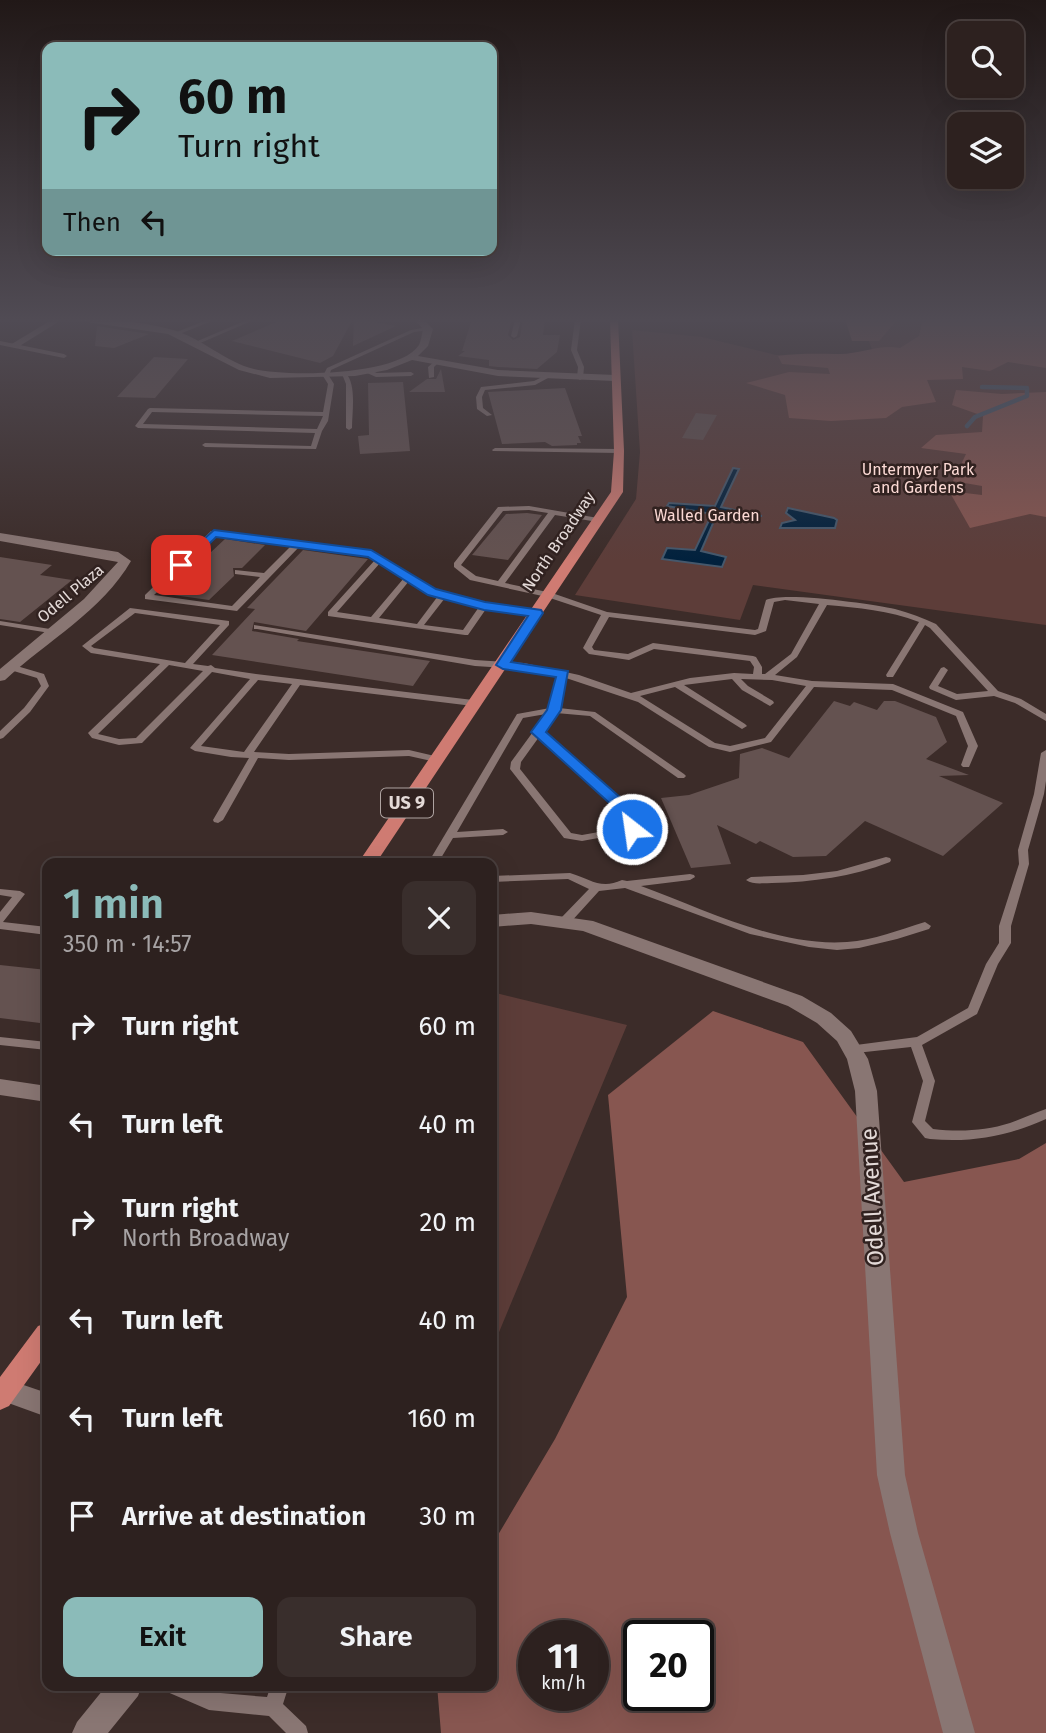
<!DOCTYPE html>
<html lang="en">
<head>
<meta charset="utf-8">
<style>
	body { margin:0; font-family:"Fira Sans",sans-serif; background:#392e2c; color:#f1f3f6; height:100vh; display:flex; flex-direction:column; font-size:26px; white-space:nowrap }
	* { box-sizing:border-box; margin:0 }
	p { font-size:23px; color:#a7a3a4 }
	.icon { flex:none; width:38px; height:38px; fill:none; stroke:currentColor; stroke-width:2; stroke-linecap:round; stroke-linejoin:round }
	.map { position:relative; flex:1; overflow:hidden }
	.sheet { position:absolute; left:42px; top:858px; width:455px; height:833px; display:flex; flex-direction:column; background:#2d211f; border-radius:14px; box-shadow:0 7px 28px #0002,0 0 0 2px #483e3d }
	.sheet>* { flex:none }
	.hud { position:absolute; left:42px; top:42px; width:455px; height:214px; border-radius:14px; box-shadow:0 7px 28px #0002,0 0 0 2px #483e3d; background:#8bbbb9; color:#111; overflow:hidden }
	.fabs { position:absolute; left:947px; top:21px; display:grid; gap:14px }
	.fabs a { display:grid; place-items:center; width:77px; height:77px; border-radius:14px; background:#2d211f; box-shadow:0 7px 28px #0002,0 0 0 2px #483e3d; font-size:35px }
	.speed { position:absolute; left:518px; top:1620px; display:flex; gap:14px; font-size:35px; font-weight:700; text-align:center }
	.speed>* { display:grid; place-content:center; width:91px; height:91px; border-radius:50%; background:#2d211f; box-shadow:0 7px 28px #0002,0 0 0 2px #483e3d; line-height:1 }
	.speed small { font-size:18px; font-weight:400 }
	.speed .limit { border:4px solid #111; border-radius:10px; background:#fff; color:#111 }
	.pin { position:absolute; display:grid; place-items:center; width:60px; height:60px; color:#fff; margin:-30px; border-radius:14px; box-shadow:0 4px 10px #0006 }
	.me { position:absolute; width:77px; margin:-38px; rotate:330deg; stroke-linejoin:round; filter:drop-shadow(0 0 5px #0008) }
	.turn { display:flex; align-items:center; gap:24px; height:147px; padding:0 21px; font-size:32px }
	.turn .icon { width:91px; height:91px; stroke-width:2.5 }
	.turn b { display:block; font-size:49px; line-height:60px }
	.then { display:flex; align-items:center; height:66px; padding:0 21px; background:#0003; gap:14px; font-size:26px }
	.round { display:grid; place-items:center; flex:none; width:74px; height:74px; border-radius:14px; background:#392e2c }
	.summary { display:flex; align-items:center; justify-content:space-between; height:119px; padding:0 21px }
	h1 { font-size:42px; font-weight:600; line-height:52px; color:#8bbbb9 }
	.primary-button { display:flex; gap:14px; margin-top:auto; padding:14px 21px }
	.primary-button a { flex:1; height:80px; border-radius:14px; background:#8bbbb9; color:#111; font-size:28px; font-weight:600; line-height:80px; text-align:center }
	.primary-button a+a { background:#392e2c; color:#f1f3f6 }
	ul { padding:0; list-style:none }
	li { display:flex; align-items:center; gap:21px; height:98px; padding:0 21px }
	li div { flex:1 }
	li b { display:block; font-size:26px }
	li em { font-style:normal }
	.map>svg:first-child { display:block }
	.green { fill:#5d3d39 }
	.forest { fill:#875650; fill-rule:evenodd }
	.water { fill:#01213d; stroke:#45586c; stroke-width:2 }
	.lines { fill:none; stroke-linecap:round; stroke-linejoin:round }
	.stream { stroke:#45586c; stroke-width:4.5 }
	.building { fill:#645250 }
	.service { fill:#897673; fill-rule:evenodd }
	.minor { fill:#897673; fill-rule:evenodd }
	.tertiary { fill:#897673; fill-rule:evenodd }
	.primary { fill:#cf7b72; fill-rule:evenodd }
	.route { fill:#1a73e8; stroke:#114b97; stroke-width:2 }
	.labels { text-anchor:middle; stroke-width:5; stroke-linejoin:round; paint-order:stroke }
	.far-park-label { font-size:16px; fill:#fbd9d4; stroke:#312220 }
	.far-street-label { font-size:16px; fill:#e4dad8; stroke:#312220 }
	.shield { fill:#312220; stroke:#aea3a1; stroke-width:2 }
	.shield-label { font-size:18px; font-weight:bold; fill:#e4dad8 }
	.near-street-label { font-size:23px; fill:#e4dad8; stroke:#312220 }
</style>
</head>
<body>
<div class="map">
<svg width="1046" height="1733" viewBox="0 0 1046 1733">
	<rect width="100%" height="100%" fill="#3c2c29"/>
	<path class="green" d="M861,319H1046V625L753,585L740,620L575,595L636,499L640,452L632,330L702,337L776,355L875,358Z
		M492,992L627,1025L492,1349Z"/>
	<path class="forest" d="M845,319H898L879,341H852Z
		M923,319H1046V368L1008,362L990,371L962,367L963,379L927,380L936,402L902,407L886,418L831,421L789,418L785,395L746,383L789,372L830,374L828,368L782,364L778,356C800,353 818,354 840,354C861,354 879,344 900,348L919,336Z
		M956,390L1002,394L1046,392V517L1030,514L970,528L949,491L982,495V486L953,481L966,454L921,448L936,435L982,432L983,416L952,405Z
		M713,1011L803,1042L904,1182L1019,1159L1046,1143V1733H441L437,1685H492V1545L555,1439L627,1297L608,1095ZM534,1636H593V1696H534ZM639,1636H698V1696H639Z"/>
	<path class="water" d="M733,468L739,469L721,507L762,516L717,514L701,551L726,557L722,567L662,559L667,548L695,550L712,514L667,506L669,503L715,506Z
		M788,508L834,518L837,520L835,528H780L782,523L795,520L786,513Z"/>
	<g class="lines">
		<path class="stream" d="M967,426L975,417L1027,396V388L982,387"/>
	</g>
	<path class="building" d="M283,319H353L333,356L320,363L232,341Z
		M354,319H359L396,326L353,346Z
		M472,319H512L508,335L513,340L520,337L523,319H545L543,335H560L557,352L537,369L498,367L489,366V360L458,356L465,351H462Z
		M97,326L149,334L114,348L95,346Z
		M154,357L188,359L155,398L117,397Z
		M441,369L445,392H409L427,379H436Z
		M403,382L410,451L360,454L358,436L369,435L368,383Z
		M565,388L582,436H578L581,443H577V445L552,446L545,442L502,444L488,392Z
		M696,413L717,415L703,440L682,438Z
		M527,513L542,515L508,560L472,555L506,514Z
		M225,539L265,545L242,568H233L234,576L209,600L166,594Z
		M303,550L368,559L306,631L254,622L252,631L299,639L297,641L430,661L413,686L212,655L255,609L247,608Z
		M0,557L52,565L40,575L72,580L20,622L0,619Z
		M834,701L850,706L854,702L877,710L884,701H895L936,717L947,742L926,759L969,775L939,776L1003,803L943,856L865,821L826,856L793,857L760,841L756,844L717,825L731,864L691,868L661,798L689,795L739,778L740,754L762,748L789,758Z
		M0,965L47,970V1011L40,1023L0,1018Z"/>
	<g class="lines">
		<path class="service" d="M209,319H217L177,335L172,334Z
			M249,319H256L198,344L193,343Z
			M515,319H521L517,336L514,338L511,336Z
			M575,319H581L577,350L584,367L583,378L580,380L577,378L578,367L571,350Z
			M428,327L430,330L414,332L331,370L329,376L334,384L328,421L322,431L316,449L205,447L202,445L205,443L311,446L315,433L138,428L135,426L148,409L150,408L323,412L328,384L323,376L327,368L411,330ZM152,412L323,416L317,429L143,424Z
			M0,341L64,354L67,356L64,358L0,345Z
			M435,361L438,363L434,367V377L429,378L428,367Z
			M367,369L377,373L411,372L414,374L411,376L376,377L365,372V370Z
			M345,372C357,384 352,411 352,428L349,430L346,428V384L342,374Z
			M546,375L548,376V378L535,385L485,390L482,397L483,408L492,415L487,416L477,409L476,397L481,387L534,381Z
			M495,448L619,449L622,451L619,453L493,451L492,450Z
			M529,506L598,518L602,520L598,522L555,515L505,583L552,593L607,612L755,630L758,629L766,600C783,591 873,604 895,609C910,613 923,618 936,624L998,691L1021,699L1046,714V721L1015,703L994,696L956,700L930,689L929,687L941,668L944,667L948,670L938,686L957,694L988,691L930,628L925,625L893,677H887L886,675L919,622C889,610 858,608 827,605L797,657L775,675L812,681L893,684L963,712L978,746L969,767H963L961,765L968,746L956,716L892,690L814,687L771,742L730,752L709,747L638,702L566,678L559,708L595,712L684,774L686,776L684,778H678L590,716L556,713L543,732L639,817L636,831L582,841L564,838L510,769L511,762L546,714L523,718L457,832L503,829L508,832L503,835L453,838L438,863H428L517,714L550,708L558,676L524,669L475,666L257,629H254V625L475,660L524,663L579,675L631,693L690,678L734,673L753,674L754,667L750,661L654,649L629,660L589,654L583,648L601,615L547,597L470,580L454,567V563L498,507ZM529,510L548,513L498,581L476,576L461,565L503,511ZM785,600L819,604L791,654L765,674H762V667L756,657L753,656L653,643L628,654L594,650L592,647L609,617L755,635L766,631L774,602ZM732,679L742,690L770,706L774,703L773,701L748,686L741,679L772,680L806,686L765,738L730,746L715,743L640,696L675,687L742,729L747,726L745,724L684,685ZM539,737L629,818L627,827L582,835L571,833L520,769L521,762Z
			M211,531L371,552L435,590L484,604L536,611L540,613L536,615L486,609L468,635H465L328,616V612L375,560L369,556L299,547L237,611L145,599V595ZM216,535L291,546L264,573L235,570V574L260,577L232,606L154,595ZM380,563L404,578L371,617L337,612ZM409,581L429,594L438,596L417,624L379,618ZM445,598L479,607L463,630L424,625Z
			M130,608L229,621V625L193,664L208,666L211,665L215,668L256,674L473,700L477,703L473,706L300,685L254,752L289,754L409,750L439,757L441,759L436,762L409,756L289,760L258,758L223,820L218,823L214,822L213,820L249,758L231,757L195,751L190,748L250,679L212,672L142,743L119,745L92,738L88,733L90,731L160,664L91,653L82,646ZM135,613L220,625L185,663L94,648L91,646ZM169,665L203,671L136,738L119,739L98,734ZM258,680L292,684L244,752L201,746Z
			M0,621L50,629L54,631L50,633L0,625Z
			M10,664L44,674L49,686L30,712L3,738L0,739V731L24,708L41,686L37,678L7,669L6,667Z
			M1046,750V781L1044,794L1028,850L1029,864L1011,926V943L998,964L977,1014L922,1045L935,1081L925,1121L933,1129C959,1132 985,1131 1010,1123C1022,1119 1034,1113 1046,1109V1119C1008,1136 972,1143 930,1139L925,1138L912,1122L923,1081L911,1047L856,1053L852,1052L850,1049L852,1046L856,1045L917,1037L968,1008L986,964L999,943V926L1019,864L1018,850L1034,794L1041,753Z
			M886,857L890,858L891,860L890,862C851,877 813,882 772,883C763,883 753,885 746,880L751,877L803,875L837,871Z
			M570,873C590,879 601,890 622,880L627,881L690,874L694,875L695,877L690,880L641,886C704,909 778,947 847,942C874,940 899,930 925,922L931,926L929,929L897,939L859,948L837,950L809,947L750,934L625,888L599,891L569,924H561L559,921L561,918L589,889L568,879L492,882V876Z
			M0,889L20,891L25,894L3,922L47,927V935L0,929V912L12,897L0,895Z
			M0,1037L47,1042V1050L0,1045Z
			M162,1685H193L209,1692L267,1697L271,1685H289L283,1704L306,1726L308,1733H286L269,1716L209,1710L165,1691Z"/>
		<path class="minor" d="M53,319H63L18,347L10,345Z
			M0,533L118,552L131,561C103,610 46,642 5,680L0,681V669L84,599L118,562L0,541Z
			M0,1079L47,1086V1102L0,1095Z
			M6,1379L47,1393V1417L0,1400V1382Z
			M107,1685H142L138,1696L108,1733H72L77,1722Z"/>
		<path class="tertiary" d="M67,319C102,319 138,320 173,330C202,338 225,362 254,369C287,377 399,376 419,345C421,341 422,334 423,329L414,319H423L433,329L428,346L418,356L498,370L615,375L620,378L615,381L498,376L412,360L387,370L355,376L270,378L239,370L168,334Z
			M531,912L593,921L802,996L831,1013L851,1031L868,1059L877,1091L905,1475L918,1533L975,1733H943L890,1533L877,1475L855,1091L847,1059L837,1041L817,1023L788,1006L583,931L531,924L492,927V915Z"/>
		<path class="primary" d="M610,319H618L624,451L623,492L376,863H358L611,492L614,451Z
			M47,1323V1353L9,1406L0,1410V1377L38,1326Z"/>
	</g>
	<linearGradient id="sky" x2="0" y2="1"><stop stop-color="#211817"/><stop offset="0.57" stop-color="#504b54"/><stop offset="1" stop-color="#504b54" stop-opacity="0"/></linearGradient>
	<rect width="1046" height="561" fill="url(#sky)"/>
	<path class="route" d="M214,530L371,550L436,589L485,602L541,610L543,613L511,662L568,671L561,710L546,732L639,814L641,817L638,832H627L626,818L531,732L547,710L556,677L503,669L496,665L528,616L484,610L428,595L368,557L216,537L185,568H177V563Z"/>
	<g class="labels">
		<g class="far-park-label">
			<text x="918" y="475">Untermyer Park<tspan x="918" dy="18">and Gardens</tspan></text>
			<text x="707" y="521">Walled Garden</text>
		</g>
		<g class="far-street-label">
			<text transform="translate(558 541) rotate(-56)" y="6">North Broadway</text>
			<text transform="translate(70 593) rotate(-40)" y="6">Odell Plaza</text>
		</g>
		<rect class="shield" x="381" y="788.5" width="52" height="29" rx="5"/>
		<g class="shield-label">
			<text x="407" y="809">US 9</text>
		</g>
		<g class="near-street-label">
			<text transform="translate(872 1197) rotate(-93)" y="8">Odell Avenue</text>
		</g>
	</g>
</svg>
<div class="fabs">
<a><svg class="icon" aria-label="search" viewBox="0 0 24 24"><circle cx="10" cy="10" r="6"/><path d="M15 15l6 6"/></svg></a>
<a><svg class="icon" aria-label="layers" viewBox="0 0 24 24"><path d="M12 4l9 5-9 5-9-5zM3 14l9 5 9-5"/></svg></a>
</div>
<div class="speed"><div>11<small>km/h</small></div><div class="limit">20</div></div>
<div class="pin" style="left:181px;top:565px;background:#d93025"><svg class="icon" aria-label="arrive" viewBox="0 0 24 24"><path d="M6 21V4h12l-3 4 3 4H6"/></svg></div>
<svg class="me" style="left:632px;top:829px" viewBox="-20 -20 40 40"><circle r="17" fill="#1a73e8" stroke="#fff" stroke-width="3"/><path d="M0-11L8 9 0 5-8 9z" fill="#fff"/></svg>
<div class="hud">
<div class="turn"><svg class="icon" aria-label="right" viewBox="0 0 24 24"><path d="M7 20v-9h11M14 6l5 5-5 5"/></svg><div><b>60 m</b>Turn right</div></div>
<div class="then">Then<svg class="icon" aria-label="left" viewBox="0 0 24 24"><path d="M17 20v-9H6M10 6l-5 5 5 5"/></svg></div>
</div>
<section class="sheet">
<div class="summary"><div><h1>1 min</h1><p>350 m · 14:57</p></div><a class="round"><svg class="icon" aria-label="close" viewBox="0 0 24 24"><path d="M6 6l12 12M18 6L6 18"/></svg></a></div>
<ul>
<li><svg class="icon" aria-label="right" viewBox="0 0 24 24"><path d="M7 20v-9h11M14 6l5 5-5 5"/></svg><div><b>Turn right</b></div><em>60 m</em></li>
<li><svg class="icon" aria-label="left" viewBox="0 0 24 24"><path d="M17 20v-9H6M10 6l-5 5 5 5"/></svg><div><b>Turn left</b></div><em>40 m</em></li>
<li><svg class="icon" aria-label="right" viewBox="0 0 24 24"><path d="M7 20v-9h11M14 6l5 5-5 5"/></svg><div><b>Turn right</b><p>North Broadway</p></div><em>20 m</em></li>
<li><svg class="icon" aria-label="left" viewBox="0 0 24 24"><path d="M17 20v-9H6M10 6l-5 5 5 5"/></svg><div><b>Turn left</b></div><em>40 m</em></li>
<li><svg class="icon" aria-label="left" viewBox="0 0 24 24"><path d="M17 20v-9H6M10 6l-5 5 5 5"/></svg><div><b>Turn left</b></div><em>160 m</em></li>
<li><svg class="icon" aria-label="arrive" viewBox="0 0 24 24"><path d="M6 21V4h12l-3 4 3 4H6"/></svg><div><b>Arrive at destination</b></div><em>30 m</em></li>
</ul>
<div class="primary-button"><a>Exit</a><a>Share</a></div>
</section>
</div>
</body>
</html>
